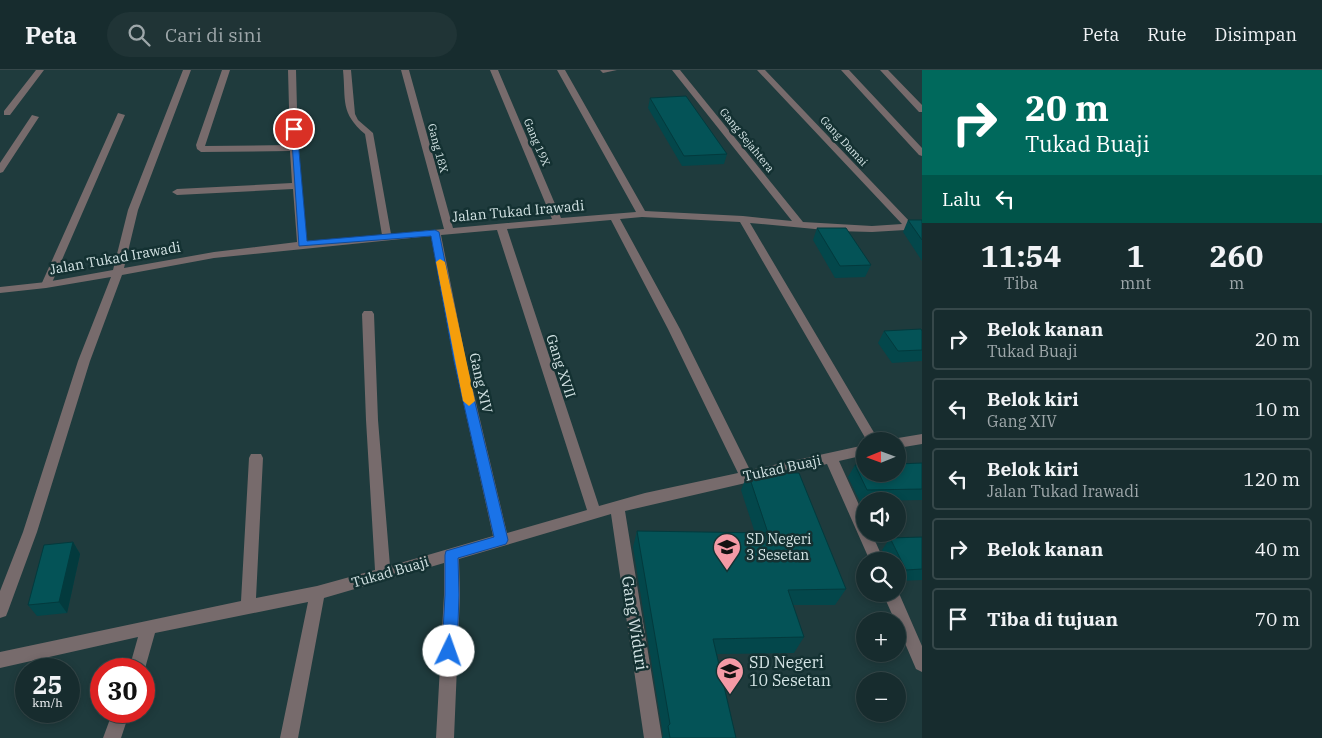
<!DOCTYPE html>
<html lang="id">
<head>
<meta charset="utf-8">
<style>
	body { margin:0; font-family:"IBM Plex Serif",serif; background:#203436; color:#f1f3f6; height:100vh; display:flex; flex-direction:column; font-size:19px; white-space:nowrap }
	* { box-sizing:border-box; margin:0 }
	p { font-size:16px; color:#9ea7aa }
	.icon { flex:none; width:28px; height:28px; fill:none; stroke:currentColor; stroke-width:2; stroke-linecap:round; stroke-linejoin:round }
	.map { position:relative; flex:1; overflow:hidden }
	.drawer { display:flex; flex-direction:column; background:#172c2e; width:400px }
	.drawer>* { flex:none }
	.hud { background:#00695c; color:#fff; overflow:hidden }
	.needle { width:32px; rotate:269deg }
	.fabs { position:absolute; left:856px; top:362px; display:grid; gap:10px }
	.fabs a { display:grid; place-items:center; width:50px; height:50px; border-radius:50%; background:#172c2e; box-shadow:0 2px 8px #0003,0 0 0 1px #36484a; font-size:25px }
	.speed { position:absolute; left:15px; top:588px; display:flex; gap:10px; font-size:25px; font-weight:700; text-align:center }
	.speed>* { display:grid; place-content:center; width:65px; height:65px; border-radius:50%; background:#172c2e; box-shadow:0 2px 8px #0003,0 0 0 1px #36484a; line-height:1 }
	.speed small { font-size:12px; font-weight:400 }
	.speed .limit { border:8px solid #d22; background:#fff; color:#111 }
	.pin { position:absolute; display:grid; place-items:center; width:42px; height:42px; color:#fff; margin:-21px; border:2px solid #fff; border-radius:50%; box-shadow:0 1px 5px #0007 }
	.me { position:absolute; width:55px; margin:-28px; rotate:3deg; stroke-linejoin:round; filter:drop-shadow(0 0 4px #0008) }
	.turn { display:flex; align-items:center; gap:18px; height:105px; padding:0 20px; font-size:22px }
	.turn .icon { width:65px; height:65px; stroke-width:2.5 }
	.turn b { display:block; font-size:35px; line-height:42px }
	.then { display:flex; align-items:center; height:48px; padding:0 20px; background:#0003; gap:10px; font-size:19px }
	.eta { display:flex; justify-content:space-evenly; align-items:center; height:85px; text-align:center }
	.eta b { font-size:30px; font-weight:800; line-height:35px }
	ul { padding:0; list-style:none }
	li { display:flex; align-items:center; gap:15px; height:62px; margin:0 10px 8px; padding:0 10px; border:2px solid #36484a; border-radius:5px }
	li div { flex:1 }
	li b { display:block; font-size:19px }
	li em { font-style:normal }
	header { display:flex; align-items:center; gap:30px; box-sizing:border-box; height:70px; padding:0 25px; background:#172c2e; border-bottom:1px solid #36484a }
	header strong { font-size:24px }
	nav { display:flex; gap:28px; margin-inline-start:auto; font-size:18px }
	.search { width:350px; height:45px; background:#203436; display:flex; align-items:center; gap:12px; box-sizing:border-box; padding:0 18px; border-radius:28px; color:#9ea7aa; font-size:19px }
	main { display:flex; flex:1; min-height:0 }
	.map>svg:first-child { display:block }
	.lines { fill:none; stroke-linecap:round; stroke-linejoin:round }
	.service { fill:#776b6c; fill-rule:evenodd }
	.minor { fill:#776b6c; fill-rule:evenodd }
	.wall { fill:#03474b }
	.shaded-wall { fill:#033a3d }
	.building { fill:#045357; stroke:#033a3d }
	.route { fill:#1a73e8; stroke:#114b97 }
	.slow { fill:#f59e0b }
	.labels { text-anchor:middle; stroke-width:5; stroke-linejoin:round; paint-order:stroke }
	.far-street-label { font-size:11px; fill:#d4e4e5; stroke:#143132 }
	.street-label { font-size:14px; fill:#d4e4e5; stroke:#143132 }
	.poi-label { font-size:14px; fill:#d4e4e5; stroke:#143132; text-anchor:start }
	.near-street-label { font-size:16px; fill:#d4e4e5; stroke:#143132 }
	.near-poi-label { font-size:16px; fill:#d4e4e5; stroke:#143132; text-anchor:start }
</style>
</head>
<body>
<header>
<strong>Peta</strong>
<div class="search"><svg class="icon" aria-label="search" viewBox="0 0 24 24"><circle cx="10" cy="10" r="6"/><path d="M15 15l6 6"/></svg>Cari di sini</div>
<nav><a>Peta</a><a>Rute</a><a>Disimpan</a></nav>
</header>
<main>
<div class="map">
<svg width="922" height="668" viewBox="0 0 922 668">
	<rect width="100%" height="100%" fill="#1f3b3d"/>
	<g class="lines">
		<path class="service" d="M36,0H44L10,45H4V41Z
			M118,43L125,45L51,215L50,217H42L41,215Z
			M32,45L39,47L3,102L0,103V93Z"/>
		<path class="minor" d="M183,0H191L138,140L124,198L214,182L297,172L293,119L177,125L172,122L177,119L292,113L290,81L201,82L197,79L196,75L222,0H230L205,76L290,75L288,0H296L298,78L307,172L382,165L365,64C340,43 346,30 343,0H351L355,44L358,50L373,63L391,164L444,159L401,0H409L453,158L552,149L490,0H498L561,148L636,142L557,0H565L645,141L743,146L792,151L672,0H680L803,152L872,156L902,154L757,0H765L912,154L922,153V159L872,162L836,161L750,153L879,371H867L740,152L642,147L620,149L680,259L750,400L865,375V385L839,391L865,448V464H872L884,491H870L827,394L625,441L662,668H644L611,444L459,489L460,525L454,668H436L444,525V493L324,528L298,668H280L308,532L155,563L144,602V599H129L138,567L0,598V582L241,531L249,388L251,384H261L263,388L256,528L317,516L375,500L366,350L362,244L364,241H372L374,244L378,350L390,496L493,466L454,291L431,166L214,188L122,205L90,291L37,462L8,541L6,546L0,548V521L23,462L78,291L111,207L46,218L0,223V217L46,212L113,200L128,140ZM611,150L668,259L738,403L645,423L599,436L507,159ZM497,160L587,440L507,463L466,291L441,165Z
			M600,0H617L603,3Z
			M841,0H849L922,78V86L919,85Z
			M880,0H888L922,35V42H919Z
			M922,364V374L898,378V371H892L898,368Z
			M898,521L922,576V602L916,599L898,557V551H895L883,524H898Z
			M113,641H130L121,668H103Z"/>
	</g>
	<path class="wall" d="M650,28L727,84L724,94L682,96L648,38Z
		M908,150H922V191L903,162Z
		M817,158L871,195L865,207L835,208L813,170Z
		M884,261H922V291L892,293L878,273Z
		M922,393V430L865,431V432H860L848,407L855,395Z
		M748,403L846,519L835,535H793L804,567L794,583L717,584L736,668H662L663,665L633,477L637,461L755,463L741,420Z
		M922,467V510L898,511V491H888L882,480L890,468Z
		M73,472L80,484L67,543L37,546L28,535Z"/>
	<path class="shaded-wall" d="M73,472L80,484L67,543L59,532Z"/>
	<path class="building" d="M686,26L727,84L684,86L650,28Z
		M908,150H922V170Z
		M817,158H846L871,195L840,196Z
		M921,259L922,261V280L898,281L884,261Z
		M922,393V419L867,420L855,395H865V404H898V394Z
		M748,403H799L846,519L788,520L804,567L713,569L736,668H670L668,656L670,654L637,461L768,463Z
		M922,467V499L906,500L890,468Z
		M73,472L59,532L28,535L44,475Z"/>
	<path class="route" d="M291,57L297,59L307,171L435,160L439,162L465,291L508,470L506,474L458,488L459,525L457,581L455,586L449,588L444,586L442,581L445,525V485L446,481L494,467L454,291L431,166L299,176Z"/>
	<path class="slow" d="M440,189L445,192L475,331L469,336L463,331L436,192Z"/>
	<defs>
		<g id="school-pin" transform="scale(1.4375)"><path d="M0 17L-7.5 6A9.5 9.5 0 1 1 7.5 6Z" fill="#f49aa6" stroke="#143132"/><path d="M0-5L7-2L0 1L-7-2ZM-4 1L0 2.5L4 1V4Q0 6-4 4Z" fill="#111"/></g>
	</defs>
	<g fill-rule="evenodd">
		<use href="#school-pin" x="727" y="477"/>
		<use href="#school-pin" x="730" y="601"/>
	</g>
	<g class="labels">
		<g class="far-street-label">
			<text transform="translate(747 70) rotate(51)" y="4">Gang Sejahtera</text>
			<text transform="translate(844 71) rotate(47)" y="4">Gang Damai</text>
			<text transform="translate(537 72) rotate(67)" y="4">Gang 19X</text>
			<text transform="translate(438 78) rotate(75)" y="4">Gang 18X</text>
		</g>
		<g class="street-label">
			<text transform="translate(518 141) rotate(-5)" y="5">Jalan Tukad Irawadi</text>
			<text transform="translate(115 188) rotate(-10)" y="5">Jalan Tukad Irawadi</text>
			<text transform="translate(561 296) rotate(72)" y="5">Gang XVII</text>
			<text transform="translate(481 313) rotate(77)" y="5">Gang XIV</text>
			<text transform="translate(782 398) rotate(-12)" y="5">Tukad Buaji</text>
			<text transform="translate(390 502) rotate(-16)" y="5">Tukad Buaji</text>
		</g>
		<g class="poi-label">
			<text x="746" y="474">SD Negeri<tspan x="746" dy="16">3 Sesetan</tspan></text>
		</g>
		<g class="near-street-label">
			<text transform="translate(635 553) rotate(81)" y="6">Gang Widuri</text>
		</g>
		<g class="near-poi-label">
			<text x="749" y="598">SD Negeri<tspan x="749" dy="18">10 Sesetan</tspan></text>
		</g>
	</g>
</svg>
<div class="fabs">
<a><svg class="needle" viewBox="-14 -14 28 28"><path d="M0-13l5 13h-10z" fill="#e53935"/><path d="M0 13l5-13h-10z" fill="#9ea7aa"/></svg></a>
<a><svg class="icon" aria-label="sound" viewBox="0 0 24 24"><path d="M4 9h4l5-4v14l-5-4H4zM17 9q2 3 0 6"/></svg></a>
<a><svg class="icon" aria-label="search" viewBox="0 0 24 24"><circle cx="10" cy="10" r="6"/><path d="M15 15l6 6"/></svg></a>
<a>+</a>
<a>−</a>
</div>
<div class="speed"><div>25<small>km/h</small></div><div class="limit">30</div></div>
<div class="pin" style="left:294px;top:59px;background:#d93025"><svg class="icon" aria-label="arrive" viewBox="0 0 24 24"><path d="M6 21V4h12l-3 4 3 4H6"/></svg></div>
<svg class="me" style="left:449px;top:581px" viewBox="-20 -20 40 40"><circle r="19" fill="#fff"/><path d="M0-13L10 11 0 6-10 11z" fill="#1a73e8"/></svg>
</div>
<section class="drawer">
<div class="hud">
<div class="turn"><svg class="icon" aria-label="right" viewBox="0 0 24 24"><path d="M7 20v-9h11M14 6l5 5-5 5"/></svg><div><b>20 m</b>Tukad Buaji</div></div>
<div class="then">Lalu<svg class="icon" aria-label="left" viewBox="0 0 24 24"><path d="M17 20v-9H6M10 6l-5 5 5 5"/></svg></div>
</div>
<div class="eta">
<div><b>11:54</b><p>Tiba</p></div>
<div><b>1</b><p>mnt</p></div>
<div><b>260</b><p>m</p></div>
</div>
<ul>
<li><svg class="icon" aria-label="right" viewBox="0 0 24 24"><path d="M7 20v-9h11M14 6l5 5-5 5"/></svg><div><b>Belok kanan</b><p>Tukad Buaji</p></div><em>20 m</em></li>
<li><svg class="icon" aria-label="left" viewBox="0 0 24 24"><path d="M17 20v-9H6M10 6l-5 5 5 5"/></svg><div><b>Belok kiri</b><p>Gang XIV</p></div><em>10 m</em></li>
<li><svg class="icon" aria-label="left" viewBox="0 0 24 24"><path d="M17 20v-9H6M10 6l-5 5 5 5"/></svg><div><b>Belok kiri</b><p>Jalan Tukad Irawadi</p></div><em>120 m</em></li>
<li><svg class="icon" aria-label="right" viewBox="0 0 24 24"><path d="M7 20v-9h11M14 6l5 5-5 5"/></svg><div><b>Belok kanan</b></div><em>40 m</em></li>
<li><svg class="icon" aria-label="arrive" viewBox="0 0 24 24"><path d="M6 21V4h12l-3 4 3 4H6"/></svg><div><b>Tiba di tujuan</b></div><em>70 m</em></li>
</ul>
</section>
</main>
</body>
</html>
